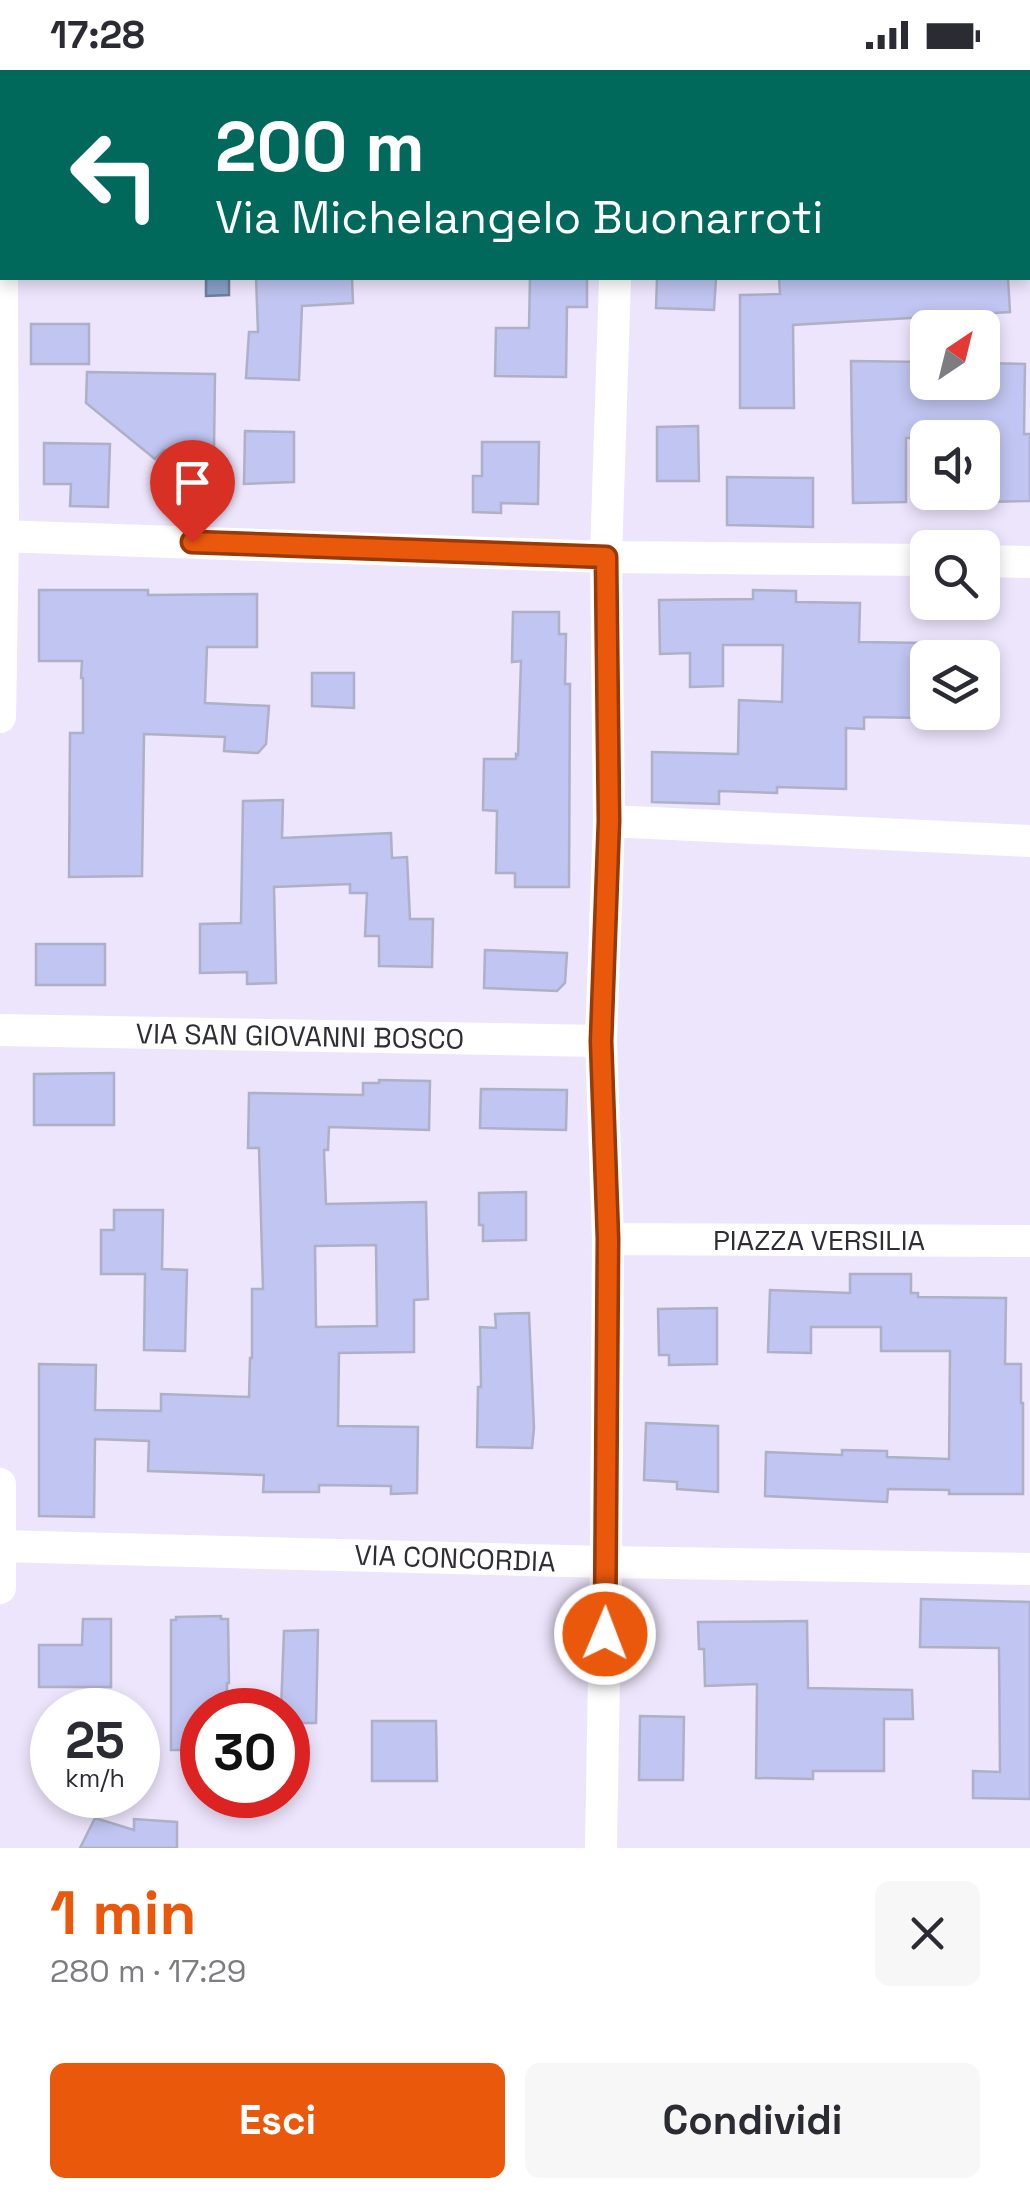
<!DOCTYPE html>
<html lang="it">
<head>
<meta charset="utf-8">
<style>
	body { margin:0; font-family:"Space Grotesk",sans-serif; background:#f7f7f7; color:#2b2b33; height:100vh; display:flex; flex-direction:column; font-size:38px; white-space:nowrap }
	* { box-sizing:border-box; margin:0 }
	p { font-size:32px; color:#7c7c81 }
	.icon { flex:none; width:55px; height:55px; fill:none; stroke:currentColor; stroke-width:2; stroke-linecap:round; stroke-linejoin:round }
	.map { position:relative; height:1778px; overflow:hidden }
	.panel { display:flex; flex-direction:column; background:#fff; flex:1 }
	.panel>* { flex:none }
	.hud { position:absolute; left:0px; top:0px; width:1030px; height:210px; box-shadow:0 5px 15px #0003; background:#00695c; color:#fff; overflow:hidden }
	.needle { width:65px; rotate:35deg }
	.controls { position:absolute; left:910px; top:240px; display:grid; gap:20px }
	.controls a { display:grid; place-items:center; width:90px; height:90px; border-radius:15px; background:#fff; box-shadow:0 5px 15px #0003; font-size:50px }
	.speed { position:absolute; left:30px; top:1618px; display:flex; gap:20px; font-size:50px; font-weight:700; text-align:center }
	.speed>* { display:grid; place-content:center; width:130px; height:130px; border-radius:50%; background:#fff; box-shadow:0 5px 15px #0003; line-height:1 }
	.speed small { font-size:25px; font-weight:400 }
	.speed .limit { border:15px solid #d22; background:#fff; color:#111 }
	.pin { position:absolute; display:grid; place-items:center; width:85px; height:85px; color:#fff; margin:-102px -42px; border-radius:50% 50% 50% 0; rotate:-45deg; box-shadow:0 0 10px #0007 }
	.pin .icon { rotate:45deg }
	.me { position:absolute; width:110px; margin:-55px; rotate:1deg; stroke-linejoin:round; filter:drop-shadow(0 0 8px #0008) }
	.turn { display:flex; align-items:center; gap:35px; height:210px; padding:0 50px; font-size:45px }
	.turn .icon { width:130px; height:130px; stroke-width:2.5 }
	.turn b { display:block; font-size:70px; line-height:85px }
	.round { display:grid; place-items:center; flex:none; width:105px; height:105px; border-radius:15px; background:#f7f7f7 }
	.overview { display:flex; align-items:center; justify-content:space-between; height:170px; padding:0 50px }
	h1 { font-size:60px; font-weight:800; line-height:75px; color:#ea580c }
	.cta { display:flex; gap:20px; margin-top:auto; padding:20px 50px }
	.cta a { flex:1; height:115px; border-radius:15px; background:#ea580c; color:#fff; font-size:40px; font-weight:800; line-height:115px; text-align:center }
	.cta a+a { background:#f7f7f7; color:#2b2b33 }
	.status { display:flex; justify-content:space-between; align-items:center; height:70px; padding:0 50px; background:#fff; direction:ltr }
	.status svg { height:28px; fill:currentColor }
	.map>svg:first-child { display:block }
	.water { fill:#8aa1c8; stroke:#6f7e9c; stroke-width:2.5 }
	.building { fill:#c0c5f1; stroke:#adb0c6; stroke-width:2.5; fill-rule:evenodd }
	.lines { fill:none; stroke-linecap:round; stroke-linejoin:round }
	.street { stroke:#fff; stroke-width:32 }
	.secondary { stroke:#fff; stroke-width:45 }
	.route-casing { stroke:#983908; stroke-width:25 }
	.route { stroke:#ea580c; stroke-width:18 }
	.labels { text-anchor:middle; stroke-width:9; stroke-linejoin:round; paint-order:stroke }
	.street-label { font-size:28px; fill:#302d36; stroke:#fff }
</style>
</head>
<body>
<div class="status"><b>17:28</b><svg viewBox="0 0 49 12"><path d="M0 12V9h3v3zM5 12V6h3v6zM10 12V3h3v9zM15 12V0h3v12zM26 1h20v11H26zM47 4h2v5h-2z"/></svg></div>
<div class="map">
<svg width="1030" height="1778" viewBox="0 0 1030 1778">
	<rect width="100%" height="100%" fill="#ede5fc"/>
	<path class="water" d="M206,208H229V225L206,226Z"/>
	<path class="building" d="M256,208H352L353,233L302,236L299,310L246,308L249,262H258Z
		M530,208H587V237H567L566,307L495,306L496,258H529Z
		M657,208H716L714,240L656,238Z
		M779,208H1008L1010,242L793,255L794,338H740V225L780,224Z
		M31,254H89V294H31Z
		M851,291L928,292V312H982V293L1025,294L1024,364H1030V431L982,432V368H906V432L853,433Z
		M87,302L215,304L214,380H164L155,389L86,333Z
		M698,356L699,411H657V357Z
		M245,361L294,362V412L244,414Z
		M482,372H539L538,434L501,433V443L473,442V406H482Z
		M44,373L110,374L108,437L70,436L71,414H44Z
		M727,407L813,408V457L727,455Z
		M39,520H148V525L257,524V577H207L205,633L269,636L266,674L258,683L224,681L225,667L144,664L142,806L69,807L70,663H83V608H81L82,591H39Z
		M753,520L796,521V532L860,533L859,572L928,573V648L864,647V659L846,658V719L777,717V723L719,721V734L652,732V682L738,684L739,630L782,632L783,575H723V616L690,617V583L660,584L659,530L753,529Z
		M513,542H559V564H566L565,614H570L569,817H515V803H496L497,741L483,740L484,689H516V684L518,685L521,591L512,592Z
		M312,603H354V638L312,636Z
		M283,730L282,768L391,763L392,788L407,787L410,849H433L432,897L379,896V866H365L367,823H350V814L274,817L276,913L247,914V902L200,903V854L241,853L243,731Z
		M36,874H105V915H36Z
		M485,880L567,883L565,913L557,921L484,918Z
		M114,1003V1055H34V1004Z
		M379,1010L430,1011L429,1060L329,1057L328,1080H324L326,1134L426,1132L428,1229L414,1230V1282L339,1283L338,1356L418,1357L417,1423L391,1424V1416L319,1415V1422H263L264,1405L148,1401L149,1371L95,1369L94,1447L39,1446V1294L96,1295L95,1340L161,1341V1324L249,1327L250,1288H252V1219H263L259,1078H248L249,1023L363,1025V1013H379ZM376,1175L377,1256L316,1257L315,1176Z
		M481,1019L567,1020L566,1060L480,1058Z
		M526,1122V1170L483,1171V1155H479V1123Z
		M114,1140H163L162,1199L187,1200L185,1281L144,1280L145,1204H101V1160H114Z
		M850,1204H911V1223H918V1227L1006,1228L1005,1294H1021V1333H1023V1424H949V1420L888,1419L887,1432L765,1426L766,1382L842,1385V1380L887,1381V1387L949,1389L950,1281H881V1257H811V1283L768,1282L770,1220L850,1223Z
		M717,1238V1294L669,1295V1285H659L658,1239Z
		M529,1243L534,1358L532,1378L477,1377L478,1317H481L480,1257L496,1258L495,1244Z
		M646,1353L718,1356V1422L677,1419V1412L644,1410Z
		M921,1529L1030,1532V1729L973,1728V1701L1000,1702L999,1578L920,1577Z
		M221,1546V1549H228L229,1613H227V1633H224L223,1640H202V1680H171V1550H176V1547Z
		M83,1549H111V1617H39V1575H82Z
		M807,1551L808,1618L912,1620L913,1649H884V1701H813V1709L756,1708L757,1614L705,1616L704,1579H699L698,1552Z
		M318,1560L316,1653H288V1640H281L284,1561Z
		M640,1646L684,1647L683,1710H639Z
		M372,1651H436L437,1711H372Z
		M95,1748L134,1760V1749L177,1752V1778H80Z"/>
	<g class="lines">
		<path class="street" d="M622,2V0
			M0,466L606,487L928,490
			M982,491L1030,492
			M0,647L3,466L1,14
			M609,751L1030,771
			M0,960L601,971
			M608,1169L1030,1171
			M0,1414V1518
			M0,1476L606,1492L1030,1499
			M601,1778L606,1492L608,1169L601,971L609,751L606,487L615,208"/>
		<path class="secondary" d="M304,2L372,0
			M0,14H2"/>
	</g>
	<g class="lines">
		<g class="route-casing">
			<path id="route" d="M192,472L606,487L609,751L601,971L608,1169L605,1564"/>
		</g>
		<use href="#route" class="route"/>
	</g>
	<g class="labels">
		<g class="street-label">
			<text transform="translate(300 966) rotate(1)" y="10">VIA SAN GIOVANNI BOSCO</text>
			<text x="819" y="1180">PIAZZA VERSILIA</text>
			<text transform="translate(455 1488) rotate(2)" y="10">VIA CONCORDIA</text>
		</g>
	</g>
</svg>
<div class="controls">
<a><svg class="needle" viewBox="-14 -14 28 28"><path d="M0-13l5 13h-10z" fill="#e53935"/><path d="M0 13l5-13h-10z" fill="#7c7c81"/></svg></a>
<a><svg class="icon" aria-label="sound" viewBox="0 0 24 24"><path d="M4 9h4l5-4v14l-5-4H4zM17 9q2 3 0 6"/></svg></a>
<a><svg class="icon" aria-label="search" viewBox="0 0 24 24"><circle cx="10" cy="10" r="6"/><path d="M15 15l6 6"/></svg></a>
<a><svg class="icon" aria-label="layers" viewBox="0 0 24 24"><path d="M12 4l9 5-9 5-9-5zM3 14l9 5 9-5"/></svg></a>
</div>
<div class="speed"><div>25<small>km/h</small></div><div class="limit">30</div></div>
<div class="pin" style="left:192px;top:472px;background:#d93025"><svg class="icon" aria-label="arrive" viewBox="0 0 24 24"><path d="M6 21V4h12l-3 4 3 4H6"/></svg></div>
<svg class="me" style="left:605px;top:1564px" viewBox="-20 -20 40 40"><circle r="17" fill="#ea580c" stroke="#fff" stroke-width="3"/><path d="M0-11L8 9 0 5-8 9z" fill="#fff"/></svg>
<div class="hud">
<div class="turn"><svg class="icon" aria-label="left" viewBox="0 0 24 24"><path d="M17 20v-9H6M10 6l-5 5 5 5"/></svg><div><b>200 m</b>Via Michelangelo Buonarroti</div></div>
</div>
</div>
<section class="panel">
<div class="overview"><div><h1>1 min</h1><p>280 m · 17:29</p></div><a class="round"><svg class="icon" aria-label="close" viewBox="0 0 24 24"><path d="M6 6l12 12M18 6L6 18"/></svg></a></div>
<div class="cta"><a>Esci</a><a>Condividi</a></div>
</section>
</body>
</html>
